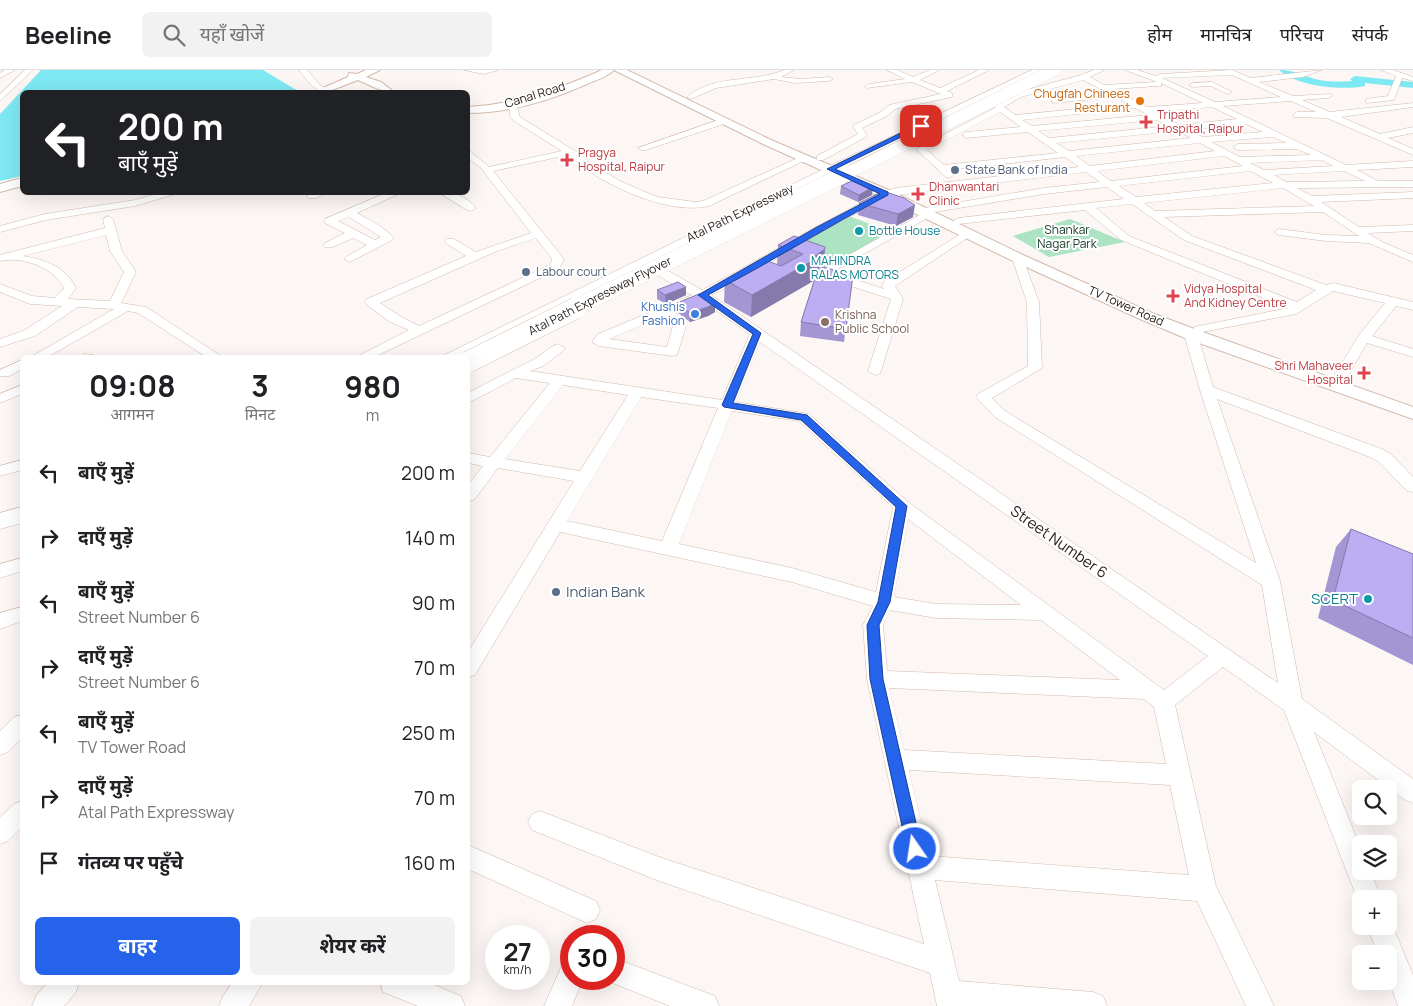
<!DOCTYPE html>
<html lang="hi">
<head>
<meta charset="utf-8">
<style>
	body { margin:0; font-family:Manrope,"Noto Sans Devanagari",sans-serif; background:#f2f2f2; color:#202124; height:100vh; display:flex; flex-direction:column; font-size:19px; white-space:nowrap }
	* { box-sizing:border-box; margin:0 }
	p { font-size:16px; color:#757577 }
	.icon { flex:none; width:28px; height:28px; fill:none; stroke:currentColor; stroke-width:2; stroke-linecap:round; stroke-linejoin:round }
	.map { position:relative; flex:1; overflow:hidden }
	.drawer { position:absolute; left:20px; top:285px; width:450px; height:630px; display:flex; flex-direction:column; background:#fff; border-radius:8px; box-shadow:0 5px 20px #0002 }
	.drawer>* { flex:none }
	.banner { position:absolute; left:20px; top:20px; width:450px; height:105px; border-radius:8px; box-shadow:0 5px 20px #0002; background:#202124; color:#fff; overflow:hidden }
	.tools { position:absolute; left:1352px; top:710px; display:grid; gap:10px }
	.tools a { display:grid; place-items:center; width:45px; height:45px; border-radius:8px; background:#fff; box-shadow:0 5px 20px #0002; font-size:25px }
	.speed { position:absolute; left:485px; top:855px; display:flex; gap:10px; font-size:25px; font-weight:700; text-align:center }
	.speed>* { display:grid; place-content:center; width:65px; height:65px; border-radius:50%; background:#fff; box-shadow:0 5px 20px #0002; line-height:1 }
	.speed small { font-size:12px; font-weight:400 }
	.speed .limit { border:8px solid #d22; background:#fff; color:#111 }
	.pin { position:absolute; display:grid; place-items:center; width:42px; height:42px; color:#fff; margin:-21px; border-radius:10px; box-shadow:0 2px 8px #0006 }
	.me { position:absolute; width:55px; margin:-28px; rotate:347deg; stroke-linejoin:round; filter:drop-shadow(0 0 4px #0008) }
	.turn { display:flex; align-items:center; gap:18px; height:105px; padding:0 15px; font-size:22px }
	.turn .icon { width:65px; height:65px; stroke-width:2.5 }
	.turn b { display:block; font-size:35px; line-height:42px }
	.eta { display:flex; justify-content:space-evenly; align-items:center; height:85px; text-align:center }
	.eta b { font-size:30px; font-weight:700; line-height:35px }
	.action { display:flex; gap:10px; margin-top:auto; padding:10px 15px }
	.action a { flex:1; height:58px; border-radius:8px; background:#2563eb; color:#fff; font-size:20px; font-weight:700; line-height:58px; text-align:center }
	.action a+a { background:#f2f2f2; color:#202124 }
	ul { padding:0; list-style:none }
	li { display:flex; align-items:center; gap:15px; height:65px; padding:0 15px }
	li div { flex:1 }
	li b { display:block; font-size:19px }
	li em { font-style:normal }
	header { display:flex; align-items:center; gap:30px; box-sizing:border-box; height:70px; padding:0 25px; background:#fff; border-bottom:1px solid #e0e0e0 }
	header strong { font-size:24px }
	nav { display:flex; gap:28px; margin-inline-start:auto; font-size:18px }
	.search { width:350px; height:45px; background:#f2f2f2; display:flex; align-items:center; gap:12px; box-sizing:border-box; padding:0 18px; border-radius:8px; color:#757577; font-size:19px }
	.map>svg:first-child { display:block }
	.green { fill:#abe3c3 }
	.water { fill:#7ee9f3 }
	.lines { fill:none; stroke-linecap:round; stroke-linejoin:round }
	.river { fill:#7ee9f3; fill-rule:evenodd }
	.minor-casing { stroke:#d3b9ab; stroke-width:1 }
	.major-casing { stroke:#d3b9ab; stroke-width:2 }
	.highway-casing { stroke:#d3b9ab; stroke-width:1 }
	.minor { fill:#fff; fill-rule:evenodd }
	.major { fill:#fff; fill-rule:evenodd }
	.highway { fill:#fff; fill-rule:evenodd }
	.highway-bridge-far2-casing { stroke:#d3b9ab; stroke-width:12; stroke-linecap:butt }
	.highway-bridge-far1-casing { stroke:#d3b9ab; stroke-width:16; stroke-linecap:butt }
	.highway-bridge-casing { stroke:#d3b9ab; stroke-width:22; stroke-linecap:butt }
	.highway-bridge-far2 { stroke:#fff; stroke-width:12 }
	.highway-bridge-far1 { stroke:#fff; stroke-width:16 }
	.highway-bridge { stroke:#fff; stroke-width:21 }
	.wall { fill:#a396d2 }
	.shaded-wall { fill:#847aab }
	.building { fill:#bdaef4; stroke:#847aab }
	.route { fill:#2563eb; stroke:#184099 }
	.food-dot { fill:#e8710a; stroke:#fff; stroke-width:2 }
	.health-dot { fill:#e0444e; stroke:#fff; stroke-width:2 }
	.service-dot { fill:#5c6f8a; stroke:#fff; stroke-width:2 }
	.culture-dot { fill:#0f9aa8; stroke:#fff; stroke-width:2 }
	.shop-dot { fill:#3f7fe0; stroke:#fff; stroke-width:2 }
	.education-dot { fill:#8d6e63; stroke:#fff; stroke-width:2 }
	.labels { text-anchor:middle; stroke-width:4; stroke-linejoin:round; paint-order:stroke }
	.far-food-label { font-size:12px; fill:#c56008; stroke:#fff; text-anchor:end }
	.far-street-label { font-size:12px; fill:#29201b; stroke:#fff }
	.far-health-label { font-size:12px; fill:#be3a42; stroke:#fff; text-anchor:start }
	.far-service-label { font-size:12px; fill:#4e5e75; stroke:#fff; text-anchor:start }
	.far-park-label { font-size:12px; fill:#153827; stroke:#fff }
	.far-culture-label { font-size:12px; fill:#0d838f; stroke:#fff; text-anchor:start }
	.far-shop-label { font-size:12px; fill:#366cbe; stroke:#fff; text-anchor:end }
	.far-education-label { font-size:12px; fill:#785e54; stroke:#fff; text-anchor:start }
	.street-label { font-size:15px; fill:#29201b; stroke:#fff }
	.service-label { font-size:15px; fill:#4e5e75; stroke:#fff; text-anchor:start }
	.culture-label { font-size:15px; fill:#0d838f; stroke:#fff; text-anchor:end }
</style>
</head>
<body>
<header>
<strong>Beeline</strong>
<div class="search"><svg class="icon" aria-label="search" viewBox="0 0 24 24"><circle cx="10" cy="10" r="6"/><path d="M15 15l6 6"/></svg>यहाँ खोजें</div>
<nav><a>होम</a><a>मानचित्र</a><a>परिचय</a><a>संपर्क</a></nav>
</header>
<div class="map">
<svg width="1413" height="936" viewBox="0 0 1413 936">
	<rect width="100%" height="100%" fill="#fcf7f4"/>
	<path class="green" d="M849,146L891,162L830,199L785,183Z
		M1070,149L1125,172L1049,187L1013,166Z"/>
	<path class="water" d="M41,0H263L298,21L294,22H22V106L0,111V44Z"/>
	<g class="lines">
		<path class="river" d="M1279,0C1293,0 1302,5 1315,9C1326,12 1340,12 1352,11L1350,9L1355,6L1413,12V18L1365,13V16C1342,21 1296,16 1279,0Z"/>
		<g class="minor-casing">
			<path id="minor" d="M5,0H15L0,8V3Z
				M25,0H33L0,31V24Z
				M299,0H307L320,15L327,19V22C314,22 307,10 299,0Z
				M464,0H498L484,4Z
				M784,0H794L781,7L801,9L829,7L833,9L829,11L795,13L774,9L716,18L691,29L687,27C713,4 754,13 784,0Z
				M887,0H897L913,7L930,0H939L920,10L940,18L979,0H989L947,21L952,23V27L895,39L887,46L862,58L867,65L866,67L823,90H817V86L858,64L853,57L854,55L881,42L889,35L941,24L912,12L866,18L865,16L869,14L905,9Z
				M1032,0H1042L456,288H438L834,94Z
				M1094,0H1104L1090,7L1104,15L1157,12L1125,0H1137L1156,6L1160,4L1232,0L1251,8L1322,0L1303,7L1259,12L1293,26L1331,24L1332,26L1328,28L1302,30L1330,42L1413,33V37L1341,47L1380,64L1413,57V63L1388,68L1413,79V85L1327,48L1294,47L1293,45L1297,42H1316L1291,31L1223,36L1346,95L1413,91V97L1357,100L1378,111H1413V117L1297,118L1312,126L1413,122V128L1321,132L1359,157L1413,155V161L1368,163L1382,172L1413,185V192L1369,173L1326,171L1279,165L1274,162L1279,159L1326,165L1359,166L1323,142L1164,147L1192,166L1326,215L1333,213L1413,232V240L1396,236L1372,266L1413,279V287L1367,273L1345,311L1340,312L1333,308L1359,265L1385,233L1333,221L1296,244L1197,263L1213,317L1382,379L1391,384L1413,407V422L1407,421L1379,392L1370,387L1217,329L1280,511L1302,629L1413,709V733L1405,730L1314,662L1361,779V801H1370L1382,829H1361V838L1284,640L1223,597L1175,635L1216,816L1274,936H1246L1197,831L935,810L959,911L1093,922L1103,926L1107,936H937L930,903L659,811L532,760L528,752L532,744L540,741L659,787L924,874L867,609L863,555L873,536L792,512L560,462L475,605L468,607V582L574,411L498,398L474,430L468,431V415L483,396L468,393V383L490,387L550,313L516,308L468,333V323C489,312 510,301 531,291C541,286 548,277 558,274L565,278L563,281L543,296L530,301L722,330L750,264L701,230L674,241L686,256L677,285L672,286L599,276L592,272L598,264L692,225L657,205L655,202L657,199H665L702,220C750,196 796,166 844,142C861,133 877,123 896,118L1079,97L1065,87L949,100L954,105L949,108L946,107L916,79L995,38V35L1015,23L1081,5ZM1232,5L1281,27L1215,32L1162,8ZM1083,10L1108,23L1055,29H1052V33L1116,27L1128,34L1015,45L1004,37L1021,27ZM1161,13L1203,33L1147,37L1112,19L1158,16H1161ZM1212,37L1237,49L1180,55L1155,42ZM1135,38L1149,45L1032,56L1022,50ZM1000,42L1021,57L966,62L962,65L966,68L1028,62L1058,83L944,95L927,80ZM1156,50L1169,56L1049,68L1038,61ZM1246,54L1263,62L1203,67L1188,60ZM1177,61L1191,68L1069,81L1056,73ZM1273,67L1287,73L1238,74L1233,77L1238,80L1297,79L1311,85L1240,87L1211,72ZM1200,73L1215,81L1090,96L1076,86ZM1224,86L1243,96L1111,111L1097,101ZM1322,90L1333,96L1264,100L1250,93ZM1251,101L1273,113L1136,127L1119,116ZM1344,101L1365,111L1286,112L1274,105ZM1086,102L1100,112L1044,118L925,138V142L824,199L829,209L891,229L868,301L875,305L880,304L903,229L895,216L973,164L968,161L964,162L884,212L882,215L884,219L838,204L836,200L929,147V143L1044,124L1107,117L1124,129L958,148L953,151L958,154L1085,140L1121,170L1288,238L1194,257L1193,261H1186L1184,264L1200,320L1256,493L1005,341L992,328L1042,298L1039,232L1022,186H1014L1012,188L1027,232L1028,296L978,324L976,327L995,347L1262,515L1278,613L711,225L745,208L824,160L890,126ZM1283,118L1314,136L1155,141L1144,133ZM1132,134L1184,170L1316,220L1297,232L1129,166L1096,138ZM664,246L673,256L667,277L609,269ZM760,272L1208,586L1164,620L908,432L809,344L736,332ZM563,315L628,325L580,401L505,389ZM641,327L718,338L662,471L567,451ZM732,341L799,351L893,437L876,522L792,498L679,474ZM908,449L1021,535L936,534L894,527ZM890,540L936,548L1041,550L1120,610L887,601L883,555ZM889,618L1144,629L1154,637L1166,694L904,680ZM909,700L1170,715L1189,805L929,786Z
				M1381,0H1393L1413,7V11L1402,8L1394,30L1366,33V29L1388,26L1396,6Z
				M1212,12L1232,22L1228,24L1211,16L1193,17L1189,15L1193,13Z
				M507,32L516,34L520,47L583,86L588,92L620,111L657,127L696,132L703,131L802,86H808L810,88L709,136C671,145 613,119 583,97C578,93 574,88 568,85L493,101L564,189L559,199L372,288H354L409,260L390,252L367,235L365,232L367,229L466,186L446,173L444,171L446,169H454L476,182L531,163L481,98L468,88V81L471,82L489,97L562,81L514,51L510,46L509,37L506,34ZM536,168L552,189L550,195L419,256L400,246L380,233L497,181Z
				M724,48L727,49V53L646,80H640L638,78Z
				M163,122H182L135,136L46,150L0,162V156L45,144L135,130Z
				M312,122H328L316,128H308L307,126Z
				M388,122H403L357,143C370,150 384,157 394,168L392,170L350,192L344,189L346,187L367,175L353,168L333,177H325L323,175L325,173L345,163L325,153L324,151L325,149ZM349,147L381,167L375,170L338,151Z
				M438,122C454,122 466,126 476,138L471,141L467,140Z
				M108,146L113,149L122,181L136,202L121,233L146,237L224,288H208L138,243L128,241L46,288H29L114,239L78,237L35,266L0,277V269L25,260L62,236L30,234L0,222V214L32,226L55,228L64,218C54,197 21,186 0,191V185L105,158L103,149ZM106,165L110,181L124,202L110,231L68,229L76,218C65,196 46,190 23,186Z
				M85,284L94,285L95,288H79Z
				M22,290V299L9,306H0V300Z
				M22,315V324L0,333V324Z
				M22,390V400L0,406V396Z
				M22,488V501L0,508V494Z
				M22,537V551L0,559V543Z
				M22,645V668L8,682L0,685V661L14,647Z
				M22,731V757L8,771L0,774V747L14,734Z
				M468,775L596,831L600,840L596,849L587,853L468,799Z
				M1389,847L1413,905V936H1398L1389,911V884H1378L1367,856H1389Z
				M614,888L715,926L719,936H670L605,910L604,909H614Z
				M571,891V909H583L572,936H544L562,895Z
				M48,912H79L76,922L64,936H32L36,926Z
				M233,912H263L249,936H219L223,926Z
				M380,912H427L461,926L465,936H418L383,922Z"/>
		</g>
		<g class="major-casing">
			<path id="major" d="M366,0H380L366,7L381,12L394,22C381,22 370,15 358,10L327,22H314L348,7L349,3L357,4Z
				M602,0H627L771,70L891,121L1023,185L1152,243L1197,260L1413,337V349L1185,268L1140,249L1013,191L881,127L763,74L614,0C607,7 596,10 587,14C549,31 509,43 468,43V37C518,34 556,20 602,0Z
				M22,108V116L0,122V114Z"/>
		</g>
		<g class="highway-casing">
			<path id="highway" d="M22,437V453L0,459V443Z"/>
		</g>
		<use href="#minor" class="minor"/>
		<use href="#major" class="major"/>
		<use href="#highway" class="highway"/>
		<g class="highway-bridge-far2-casing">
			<path id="highway-bridge-far2" d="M844,105L1054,0"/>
		</g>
		<g class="highway-bridge-far1-casing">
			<path id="highway-bridge-far1" d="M573,239L847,103"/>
		</g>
		<g class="highway-bridge-casing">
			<path id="highway-bridge" d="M468,292L576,238"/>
		</g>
		<use href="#highway-bridge-far2" class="highway-bridge-far2"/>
		<use href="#highway-bridge-far1" class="highway-bridge-far1"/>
		<use href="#highway-bridge" class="highway-bridge"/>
	</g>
	<path class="wall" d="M841,116L872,125L858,132L840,124Z
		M859,133L913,147L896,156L858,145Z
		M778,175L825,179L823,197L853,205L844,272L800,266L801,252L814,210L751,247L724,232L725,210L777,195Z
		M686,217V225L666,234L657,229V220Z
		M677,233H715V242L708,246L690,252L677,242Z
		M1351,459L1413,484V595L1318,548L1336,477Z"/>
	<path class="shaded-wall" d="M873,117L872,125L858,132L859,125Z
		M915,135L913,147L896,156L898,144Z
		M825,179L823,201L817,209L751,247L752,225Z
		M686,217V225L666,234L665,225Z
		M715,233V242L708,246L690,252V243Z"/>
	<path class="building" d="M852,111L873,117L859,125L841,116Z
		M883,121L904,128L915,135L898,144L859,133Z
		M794,166L825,177V179L815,186L819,187L752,225L725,210L765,190L781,196L803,184L778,175Z
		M819,196L853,205L846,259L801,252Z
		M678,212L686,217L665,225L657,220Z
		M699,224L715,233L708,237L690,243L677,233Z
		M1351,459L1413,484V568L1333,530Z"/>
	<path class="route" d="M919,54L924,56L835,99L888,122V125C827,157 769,193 708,225L761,263L733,333L807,345L907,436L890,532L879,555L883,609L922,779L920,784L915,786L909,784L907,779L870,609L867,555L878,532L896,437L801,350L724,337L722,335L753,264L698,225L817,157L880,124L827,99Z"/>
	<circle class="food-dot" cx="1140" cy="31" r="5"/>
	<g class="health-dot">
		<path d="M1143.5 44.5h5v5h5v5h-5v5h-5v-5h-5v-5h5z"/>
		<path d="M564.5 82.5h5v5h5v5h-5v5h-5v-5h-5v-5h5z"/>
		<path d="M915.5 116.5h5v5h5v5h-5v5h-5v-5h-5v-5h5z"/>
		<path d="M1170.5 218.5h5v5h5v5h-5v5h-5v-5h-5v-5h5z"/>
		<path d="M1361.5 295.5h5v5h5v5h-5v5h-5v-5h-5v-5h5z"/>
	</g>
	<g class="service-dot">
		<circle cx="955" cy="100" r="5"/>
		<circle cx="526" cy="202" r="5"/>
		<circle cx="556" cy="522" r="5"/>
	</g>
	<g class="culture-dot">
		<circle cx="859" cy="161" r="5"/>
		<circle cx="801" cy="198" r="5"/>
		<circle cx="1368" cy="529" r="5"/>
	</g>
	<circle class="shop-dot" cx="695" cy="244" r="5"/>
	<circle class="education-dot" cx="825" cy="252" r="5"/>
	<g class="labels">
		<g class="far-food-label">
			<text x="1130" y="28">Chugfah Chinees<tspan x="1130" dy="14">Resturant</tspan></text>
		</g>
		<g class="far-street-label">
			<text transform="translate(535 25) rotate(-17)" y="4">Canal Road</text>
			<text transform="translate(740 143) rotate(-26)" y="4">Atal Path Expressway</text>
			<text transform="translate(600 226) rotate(-27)" y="4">Atal Path Expressway Flyover</text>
			<text transform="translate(1126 236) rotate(24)" y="4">TV Tower Road</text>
		</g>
		<g class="far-health-label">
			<text x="1157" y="49">Tripathi<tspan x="1157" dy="14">Hospital, Raipur</tspan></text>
			<text x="578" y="87">Pragya<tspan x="578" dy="14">Hospital, Raipur</tspan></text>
			<text x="929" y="121">Dhanwantari<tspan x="929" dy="14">Clinic</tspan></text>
			<text x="1184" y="223">Vidya Hospital<tspan x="1184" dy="14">And Kidney Centre</tspan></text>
			<text x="1353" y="300" text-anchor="end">Shri Mahaveer<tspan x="1353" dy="14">Hospital</tspan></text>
		</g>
		<g class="far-service-label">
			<text x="965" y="104">State Bank of India</text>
			<text x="536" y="206">Labour court</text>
		</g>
		<g class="far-park-label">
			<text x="1067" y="164">Shankar<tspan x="1067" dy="14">Nagar Park</tspan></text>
		</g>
		<g class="far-culture-label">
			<text x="869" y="165">Bottle House</text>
			<text x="811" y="195">MAHINDRA<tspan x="811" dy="14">RALAS MOTORS</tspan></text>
		</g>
		<g class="far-shop-label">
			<text x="685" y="241">Khushis<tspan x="685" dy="14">Fashion</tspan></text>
		</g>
		<g class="far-education-label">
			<text x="835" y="249">Krishna<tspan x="835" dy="14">Public School</tspan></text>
		</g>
		<g class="street-label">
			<text transform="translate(1059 472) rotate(35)" y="5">Street Number 6</text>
		</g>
		<g class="service-label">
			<text x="566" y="527">Indian Bank</text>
		</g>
		<g class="culture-label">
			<text x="1358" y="534">SCERT</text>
		</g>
	</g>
</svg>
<div class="tools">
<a><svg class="icon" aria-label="search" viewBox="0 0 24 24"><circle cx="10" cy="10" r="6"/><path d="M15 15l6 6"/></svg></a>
<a><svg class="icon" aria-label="layers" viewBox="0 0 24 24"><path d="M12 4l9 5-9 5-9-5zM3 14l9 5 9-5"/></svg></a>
<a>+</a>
<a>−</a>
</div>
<div class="speed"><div>27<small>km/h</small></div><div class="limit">30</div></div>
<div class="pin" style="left:921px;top:56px;background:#d93025"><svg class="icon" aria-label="arrive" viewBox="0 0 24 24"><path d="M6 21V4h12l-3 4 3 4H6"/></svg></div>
<svg class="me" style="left:915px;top:779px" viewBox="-20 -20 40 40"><circle r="17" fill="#2563eb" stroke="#fff" stroke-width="3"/><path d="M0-11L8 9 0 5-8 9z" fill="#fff"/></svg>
<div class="banner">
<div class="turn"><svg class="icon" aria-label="left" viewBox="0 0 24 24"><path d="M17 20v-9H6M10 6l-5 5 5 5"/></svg><div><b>200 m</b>बाएँ मुड़ें</div></div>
</div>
<section class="drawer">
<div class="eta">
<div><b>09:08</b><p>आगमन</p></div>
<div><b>3</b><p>मिनट</p></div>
<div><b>980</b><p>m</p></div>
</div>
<ul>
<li><svg class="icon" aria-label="left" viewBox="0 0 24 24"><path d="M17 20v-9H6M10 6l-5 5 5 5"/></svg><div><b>बाएँ मुड़ें</b></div><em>200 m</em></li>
<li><svg class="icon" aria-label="right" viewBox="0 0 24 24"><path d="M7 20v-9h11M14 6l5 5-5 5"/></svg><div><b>दाएँ मुड़ें</b></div><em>140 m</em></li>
<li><svg class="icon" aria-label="left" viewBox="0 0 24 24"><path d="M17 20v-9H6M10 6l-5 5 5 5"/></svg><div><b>बाएँ मुड़ें</b><p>Street Number 6</p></div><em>90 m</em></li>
<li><svg class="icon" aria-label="right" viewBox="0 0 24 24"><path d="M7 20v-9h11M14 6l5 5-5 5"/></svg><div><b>दाएँ मुड़ें</b><p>Street Number 6</p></div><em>70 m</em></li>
<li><svg class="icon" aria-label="left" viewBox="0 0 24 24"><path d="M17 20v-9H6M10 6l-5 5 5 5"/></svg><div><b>बाएँ मुड़ें</b><p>TV Tower Road</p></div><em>250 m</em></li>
<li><svg class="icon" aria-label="right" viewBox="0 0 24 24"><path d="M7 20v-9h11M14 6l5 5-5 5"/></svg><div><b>दाएँ मुड़ें</b><p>Atal Path Expressway</p></div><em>70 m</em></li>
<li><svg class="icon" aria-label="arrive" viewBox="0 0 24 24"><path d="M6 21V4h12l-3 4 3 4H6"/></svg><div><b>गंतव्य पर पहुँचे</b></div><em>160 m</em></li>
</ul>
<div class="action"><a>बाहर</a><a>शेयर करें</a></div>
</section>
</div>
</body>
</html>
